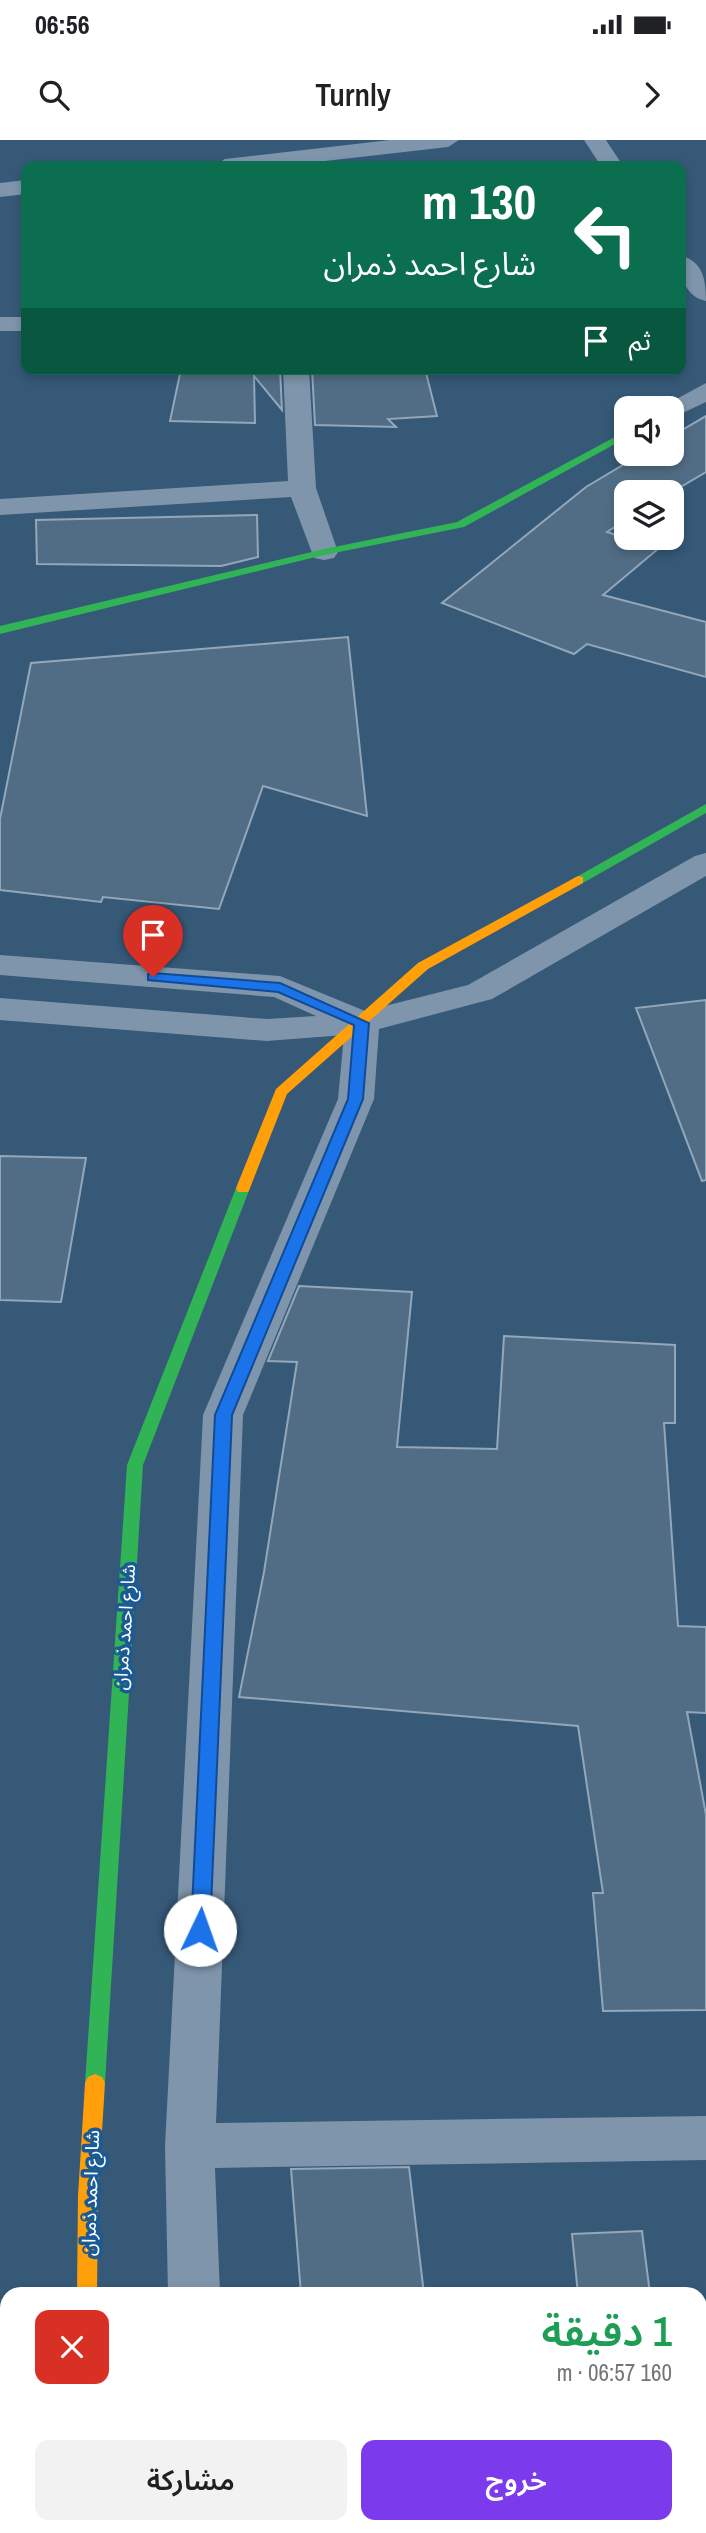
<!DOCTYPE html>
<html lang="ar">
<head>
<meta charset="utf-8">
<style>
	body { margin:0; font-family:"Archivo Narrow","Noto Sans Arabic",sans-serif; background:#f2f2f2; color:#202124; direction:rtl; height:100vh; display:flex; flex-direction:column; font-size:26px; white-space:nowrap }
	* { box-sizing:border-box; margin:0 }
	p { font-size:23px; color:#757577 }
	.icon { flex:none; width:38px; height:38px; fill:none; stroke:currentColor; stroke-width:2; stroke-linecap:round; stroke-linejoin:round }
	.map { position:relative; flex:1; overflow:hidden; direction:ltr }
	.details { position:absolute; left:0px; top:2147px; width:707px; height:247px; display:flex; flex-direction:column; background:#fff; border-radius:21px 21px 0 0; box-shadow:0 4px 10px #0003; direction:rtl }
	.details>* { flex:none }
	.banner { position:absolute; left:21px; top:21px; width:665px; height:214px; border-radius:14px; box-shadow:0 4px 10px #0003; direction:rtl; background:#0b6e4f; color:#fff; overflow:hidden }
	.controls { position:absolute; left:614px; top:256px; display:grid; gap:14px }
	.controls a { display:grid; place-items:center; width:70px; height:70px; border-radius:14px; background:#fff; box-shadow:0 4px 10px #0003; font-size:35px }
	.pin { position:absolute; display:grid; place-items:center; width:60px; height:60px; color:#fff; margin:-72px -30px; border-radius:50% 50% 50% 0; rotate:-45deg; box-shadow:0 0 7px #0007 }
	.pin .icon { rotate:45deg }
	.me { position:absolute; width:77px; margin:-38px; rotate:3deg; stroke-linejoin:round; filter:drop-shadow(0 0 5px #0008) }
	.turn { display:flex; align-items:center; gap:24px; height:147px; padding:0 35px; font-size:32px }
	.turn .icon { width:91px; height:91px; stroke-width:2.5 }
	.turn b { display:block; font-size:49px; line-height:60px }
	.then { display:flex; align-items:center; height:66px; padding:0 35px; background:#0003; gap:14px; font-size:26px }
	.round { display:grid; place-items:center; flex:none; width:74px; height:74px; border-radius:14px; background:#f2f2f2 }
	.summary { display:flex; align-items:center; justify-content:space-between; height:119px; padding:0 35px }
	h1 { font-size:42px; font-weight:600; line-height:52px; color:#1e9e55 }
	.cta { display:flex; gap:14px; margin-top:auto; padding:14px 35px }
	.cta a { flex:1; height:80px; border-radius:14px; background:#7c3aed; color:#fff; font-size:28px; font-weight:600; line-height:80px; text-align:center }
	.cta a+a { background:#f2f2f2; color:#202124 }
	.status { display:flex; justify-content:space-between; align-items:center; height:49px; padding:0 35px; background:#fff; direction:ltr }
	.status svg { height:19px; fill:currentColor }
	header { display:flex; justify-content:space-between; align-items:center; height:91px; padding:0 35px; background:#fff; font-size:32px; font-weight:600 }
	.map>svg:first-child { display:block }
	.building { fill:#516d85; stroke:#93a7b9; stroke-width:2 }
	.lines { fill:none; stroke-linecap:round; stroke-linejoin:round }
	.street { fill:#7f95ab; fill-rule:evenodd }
	.fast { fill:#30b455; fill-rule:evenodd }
	.slow { fill:#ff9f0a; fill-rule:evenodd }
	.route { fill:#1a73e8; stroke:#114b97; stroke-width:2 }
	.labels { text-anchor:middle; stroke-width:7; stroke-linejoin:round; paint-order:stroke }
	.street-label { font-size:19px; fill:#fff; stroke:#1b5a93 }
</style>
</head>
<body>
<div class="status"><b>06:56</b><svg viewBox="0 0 49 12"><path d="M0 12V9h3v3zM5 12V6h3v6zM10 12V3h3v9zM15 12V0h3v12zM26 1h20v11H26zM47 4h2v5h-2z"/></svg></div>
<header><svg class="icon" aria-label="forward" viewBox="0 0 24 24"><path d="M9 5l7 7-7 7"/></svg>Turnly<svg class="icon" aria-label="search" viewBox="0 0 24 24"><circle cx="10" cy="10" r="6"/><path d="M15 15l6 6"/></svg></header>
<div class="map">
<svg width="706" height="2393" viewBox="0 0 706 2393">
	<rect width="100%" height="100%" fill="#365978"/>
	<path class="building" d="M181,229H280L282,270L254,236L255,283L170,281Z
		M312,229H425L437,276L388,279L396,287L315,285Z
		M706,276V332L672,352H626V380L607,392L658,409L603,455L706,482V537L587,504L574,514L442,463L586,347L643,313H672V296Z
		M257,375L258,417L221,426L37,424L36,380Z
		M348,497L367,676L263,646L219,769L103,757L101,762L0,750V679L31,523Z
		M706,860V1040L702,1041L636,868Z
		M0,1016L86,1018L61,1162L0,1160Z
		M299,1146L412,1152L397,1307L497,1309L504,1196L675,1205V1283H664L678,1486L706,1487V1573L687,1572L706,1675V1870L603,1871L593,1753H603L578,1586L239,1557L264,1432L297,1222L268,1221Z
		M409,2027L424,2154H301L291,2029Z
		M642,2091L650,2154H578L572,2094Z"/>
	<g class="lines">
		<path class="street" d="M390,0H459L448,7L281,26H214L225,19Z
			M584,0H606L623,26H601Z
			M26,40V54L0,57V43Z
			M681,116C704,121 706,142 706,161C684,156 680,135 681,116Z
			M0,177H26V191H0Z
			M283,229H309L316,348L338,412L334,418L324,420L314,418L291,357L0,375V359L288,341Z
			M706,243V262L672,278V268H660Z
			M706,713V736L492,859L379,889L374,959L243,1275L216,1983L706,1976V2020L215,2028L220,2154H168L165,2006L203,1275L338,959L344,895L267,901L0,880V858L267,879L316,876L274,857L0,835V815L280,836L365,871L468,845L695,716Z
			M59,2387H113V2393H59Z
			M172,2387H226V2393H172Z"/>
		<path class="fast" d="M626,291V298L464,387L324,415L0,494V486L324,409L457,382Z
			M706,664V673L583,743H573L571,740Z
			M243,1043L250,1048L143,1325L105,1943L102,1949L95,1952L88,1949L85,1943L127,1325L236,1048Z"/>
		<path class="slow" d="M578,736L583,737V743L428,829L287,954L250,1048L248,1052H238L236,1048L276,949L418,823Z
			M95,1934L102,1937L105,1943L98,2056L97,2154H77L78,2056L85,1943L88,1937Z"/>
	</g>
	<path class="route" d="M153,833L280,843L369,883L363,959L232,1275L210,1790L207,1796H193L191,1790L215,1275L348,959L354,885L278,852L148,840V834Z"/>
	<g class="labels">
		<g class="street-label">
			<text transform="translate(124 1487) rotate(-86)" y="7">شارع احمد ذمران</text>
			<text transform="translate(90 2053) rotate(-88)" y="7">شارع احمد ذمران</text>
		</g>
	</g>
</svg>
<div class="controls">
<a><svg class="icon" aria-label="sound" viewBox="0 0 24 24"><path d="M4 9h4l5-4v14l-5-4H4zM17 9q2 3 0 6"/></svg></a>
<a><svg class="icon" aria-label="layers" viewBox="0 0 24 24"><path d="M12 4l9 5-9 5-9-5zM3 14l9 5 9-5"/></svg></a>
</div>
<div class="pin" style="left:153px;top:837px;background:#d93025"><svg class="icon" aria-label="arrive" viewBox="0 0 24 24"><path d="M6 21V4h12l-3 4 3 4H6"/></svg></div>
<svg class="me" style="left:200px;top:1790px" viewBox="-20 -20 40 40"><circle r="19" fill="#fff"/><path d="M0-13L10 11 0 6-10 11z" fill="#1a73e8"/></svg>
<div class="banner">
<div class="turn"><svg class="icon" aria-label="left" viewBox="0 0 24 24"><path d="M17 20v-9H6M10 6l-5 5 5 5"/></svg><div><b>130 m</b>شارع احمد ذمران</div></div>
<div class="then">ثم<svg class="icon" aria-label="arrive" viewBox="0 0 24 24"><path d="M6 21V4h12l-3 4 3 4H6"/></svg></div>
</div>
<section class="details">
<div class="summary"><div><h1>1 دقيقة</h1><p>160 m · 06:57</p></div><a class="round" style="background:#d93025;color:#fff"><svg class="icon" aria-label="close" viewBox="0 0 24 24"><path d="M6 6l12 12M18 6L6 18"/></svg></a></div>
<div class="cta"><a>خروج</a><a>مشاركة</a></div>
</section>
</div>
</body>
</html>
